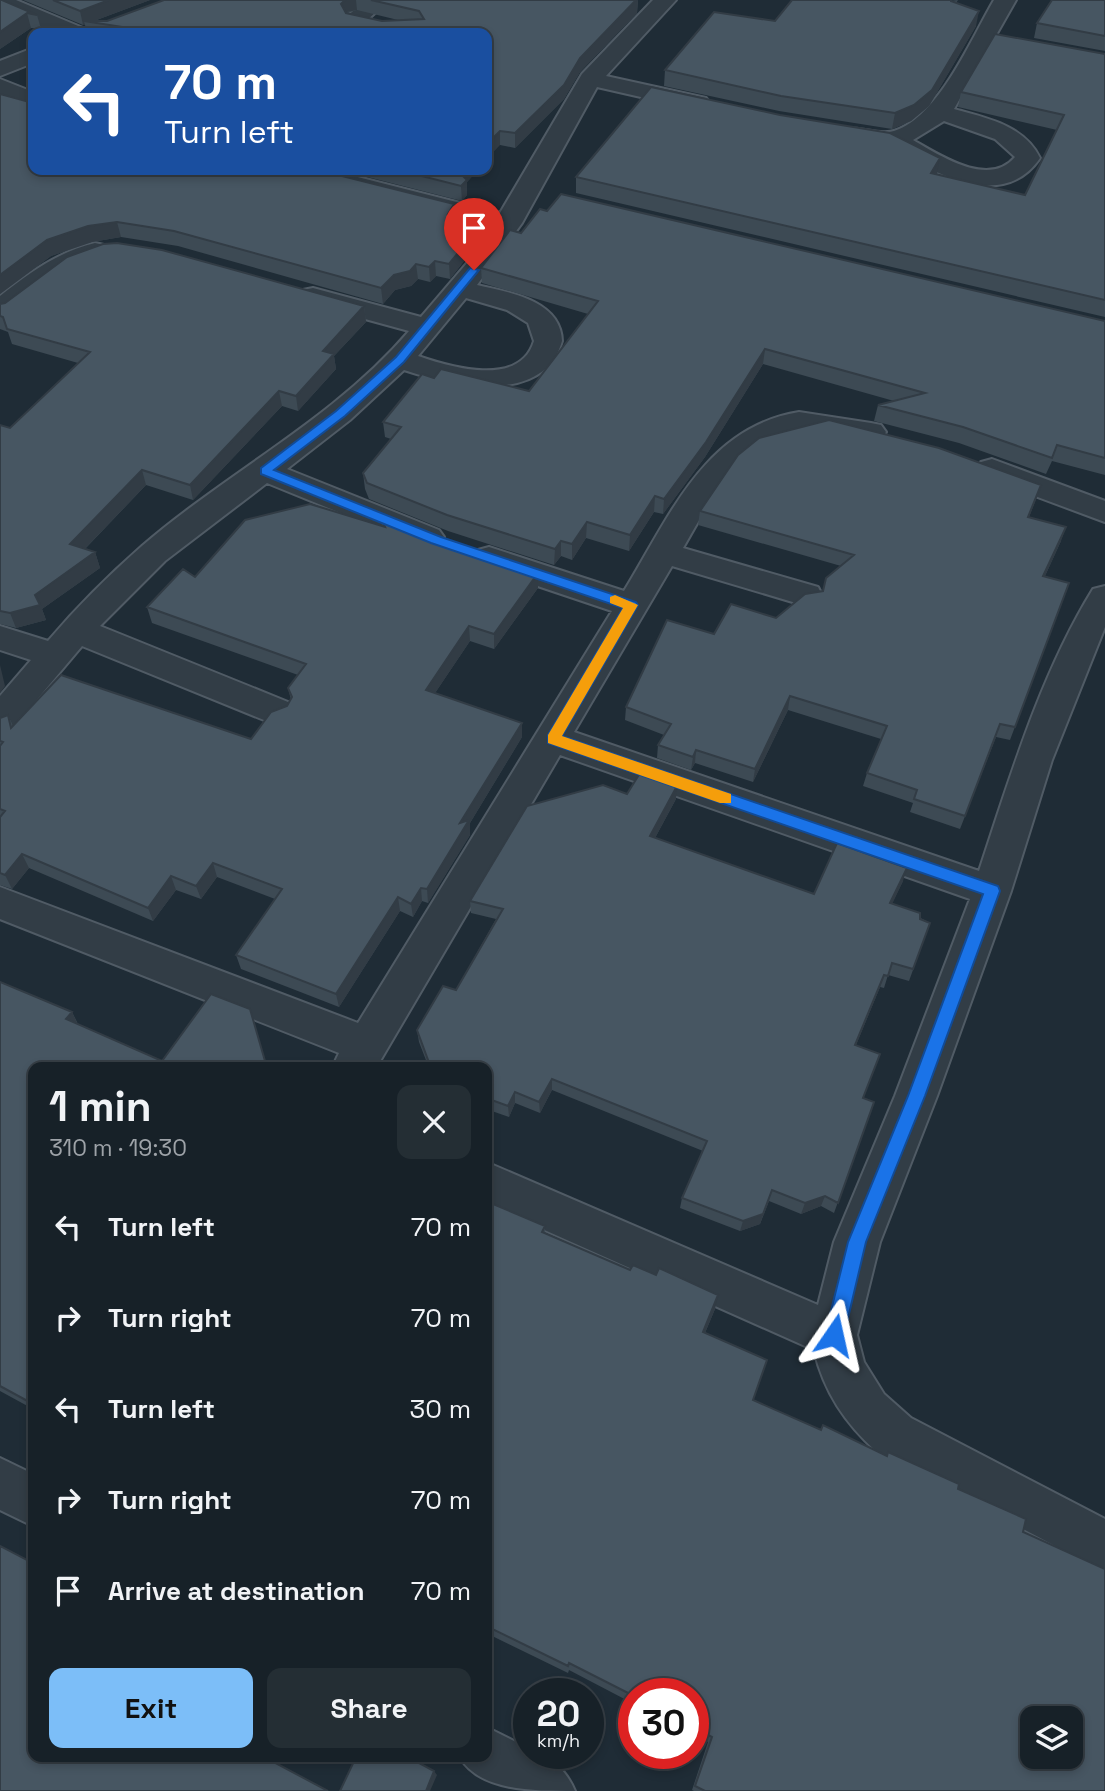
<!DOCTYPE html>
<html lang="en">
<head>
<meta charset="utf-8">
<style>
	body { margin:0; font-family:"Space Grotesk",sans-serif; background:#242e34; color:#f1f3f6; height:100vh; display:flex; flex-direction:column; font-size:26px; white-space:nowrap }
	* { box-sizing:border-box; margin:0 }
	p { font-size:23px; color:#9ea3a8 }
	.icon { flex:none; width:38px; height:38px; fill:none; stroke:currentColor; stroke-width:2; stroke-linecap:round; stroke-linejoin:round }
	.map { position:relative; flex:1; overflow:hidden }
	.details { position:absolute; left:28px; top:1062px; width:464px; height:700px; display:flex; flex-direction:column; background:#172128; border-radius:14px; box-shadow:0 4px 10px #0003,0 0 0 2px #363e45 }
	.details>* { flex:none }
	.hud { position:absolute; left:28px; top:28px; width:464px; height:147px; border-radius:14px; box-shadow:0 4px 10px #0003,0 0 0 2px #363e45; background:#1a4fa0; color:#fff; overflow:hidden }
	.controls { position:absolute; left:1020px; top:1706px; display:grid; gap:14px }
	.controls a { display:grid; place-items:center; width:63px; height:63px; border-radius:14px; background:#172128; box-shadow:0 4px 10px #0003,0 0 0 2px #363e45; font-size:35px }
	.speed { position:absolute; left:513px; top:1678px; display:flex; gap:14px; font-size:35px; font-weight:700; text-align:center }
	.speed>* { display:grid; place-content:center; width:91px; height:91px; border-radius:50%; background:#172128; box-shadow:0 4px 10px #0003,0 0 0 2px #363e45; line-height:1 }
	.speed small { font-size:18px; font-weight:400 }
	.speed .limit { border:10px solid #d22; background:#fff; color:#111 }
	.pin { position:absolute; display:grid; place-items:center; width:60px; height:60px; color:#fff; margin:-72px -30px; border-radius:50% 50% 50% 0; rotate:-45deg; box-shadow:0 0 7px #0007 }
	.pin .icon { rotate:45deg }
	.me { position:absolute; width:77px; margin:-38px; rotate:11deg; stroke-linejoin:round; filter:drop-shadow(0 0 5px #0008) }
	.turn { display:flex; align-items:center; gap:24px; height:147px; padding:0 21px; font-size:32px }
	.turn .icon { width:91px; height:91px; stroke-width:2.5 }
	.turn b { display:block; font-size:49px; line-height:60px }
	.round { display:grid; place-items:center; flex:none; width:74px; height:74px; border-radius:14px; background:#242e34 }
	.overview { display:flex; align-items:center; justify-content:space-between; height:119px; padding:0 21px }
	h1 { font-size:42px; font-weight:700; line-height:52px }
	.primary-button { display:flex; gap:14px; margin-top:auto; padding:14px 21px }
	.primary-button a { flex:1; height:80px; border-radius:14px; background:#7cbef8; color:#111; font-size:28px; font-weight:700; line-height:80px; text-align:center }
	.primary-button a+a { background:#242e34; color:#f1f3f6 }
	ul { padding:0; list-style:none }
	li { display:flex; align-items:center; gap:21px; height:91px; padding:0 21px }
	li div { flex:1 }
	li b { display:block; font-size:26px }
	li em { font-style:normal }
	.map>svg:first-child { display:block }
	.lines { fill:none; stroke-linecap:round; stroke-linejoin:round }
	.minor-casing { stroke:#505b65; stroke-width:4 }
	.tertiary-casing { stroke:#505b65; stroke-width:4 }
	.minor { fill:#323d46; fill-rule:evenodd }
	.tertiary { fill:#323d46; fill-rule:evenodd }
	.wall { fill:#3d4a54; fill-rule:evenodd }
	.shaded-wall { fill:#323c45 }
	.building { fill:#475662; stroke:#323c45; stroke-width:2; fill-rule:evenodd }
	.route { fill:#1a73e8; stroke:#114b97; stroke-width:2 }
	.slow { fill:#f59e0b }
</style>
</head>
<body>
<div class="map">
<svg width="1105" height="1791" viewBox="0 0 1105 1791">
	<rect width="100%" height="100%" fill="#1f2c36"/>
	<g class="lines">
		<g class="minor-casing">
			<path id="minor" d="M0,0H16L83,28L86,33H57L0,9Z
				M365,0H389L353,33H329Z
				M653,0H676L606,76L706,98L710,103L706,108L698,110L597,87L522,223L477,285C508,292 561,300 562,341C544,407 450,385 404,370L350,420L287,469L439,530L444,537L439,544L428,548L417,544L267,483L165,561L100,626L288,702L293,711L288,720L276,724L264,720L82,646L12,729L0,733V696L31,660L0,650V626L48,641C76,608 109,575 142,546C229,471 334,419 409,331L303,302L299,296L303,290L313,288L421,317L479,249L492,226L293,175L290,170H330L500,213L582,74ZM466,298L507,310L528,323L534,341C520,388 450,367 418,356Z
				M994,0H1016L954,109C986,118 1024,125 1040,158C1009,203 959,184 918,163C909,158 899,150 889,147C874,141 856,143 841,139L837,134L841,129C858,125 878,136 894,131C939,117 971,39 994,0ZM944,121L995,139L1015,157C989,188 941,156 913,140Z
				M33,48V63L0,76V61Z
				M0,79L33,92V108L0,95Z
				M95,243L104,245L108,251L104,257L66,274L10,316L0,318V296C29,273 58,252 95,243Z
				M799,412L871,423L881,425L886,432L881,439C861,444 839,433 818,431C748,426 713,496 683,548L818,587L822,595L818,603L806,606L672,566L574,732L979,871C1010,777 1041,673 1093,589L1105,586V627L1052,760L1011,891L937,1096L880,1242L857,1335L864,1362L884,1394L911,1418L1105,1519V1572L877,1452C845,1423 824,1392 814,1350L486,1204V1162L818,1305L834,1242L895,1096L970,899L560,755L376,1068H332L339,1053L0,919V887L358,1023L612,611L478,566L473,558L478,550L489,547L624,591C668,520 704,427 799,412Z
				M992,459L1105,501V522L981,476L977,469L981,462Z"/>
		</g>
		<g class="tertiary-casing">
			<path id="tertiary" d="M0,1458L33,1474V1526L0,1510Z
				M486,1727L528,1748V1754C551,1754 567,1772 575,1791C533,1791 479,1791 460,1757H486Z"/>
		</g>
		<use href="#minor" class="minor"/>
		<use href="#tertiary" class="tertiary"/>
	</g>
	<path class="wall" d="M0,0L37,15L41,29L31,28L0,49Z
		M23,0H150L94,21H107L164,0H638L637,13L580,72L564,99L515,148L500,145L486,33H87L85,25H83ZM357,10L398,20L382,21L347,13Z
		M958,0L956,3L976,26L929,106L911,121L892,129L779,111L664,86L665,70L775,21Z
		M1105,0V51L1034,38L1037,23Z
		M1105,54V317L576,193V177L936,175L1025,195L1057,130L958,107L961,92Z
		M0,94L454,204L455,216L482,238L450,279L436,276L430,282L418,279L411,286L395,290L383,304L178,246L121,237L92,242L51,256L0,294Z
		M340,170H478L467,182V195L462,201Z
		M521,233L1105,321V475L1052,461L1046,474L959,443L874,421L878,405L894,401L763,364L705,457L663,514L654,512L629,551L586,538L572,560L561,556L554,565L448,531L369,499L365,489L363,473L391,439L385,437L383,422L434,378L529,391L588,314L482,283L481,268Z
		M0,304L364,306L366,322L334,356L336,369L298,411L282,406L193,500L146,485L85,549L95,552L100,568L42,609L46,620L16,628L0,624V425L10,428L78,363L12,344L8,332L0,329Z
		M1036,499L1029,517L1061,541L1045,576L1069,583L1010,740L996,737L960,829L910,812L913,803L863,786L867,773L881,739L788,710L753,782L695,763L691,770L657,758L658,745L664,735L625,720L626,707L714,634L776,618L823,591L841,566L698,525L700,511Z
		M381,518L538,588L494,649L470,641L435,693L522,737L470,823V835L428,903L422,901L413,917L400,911L339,1007L241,969L236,955L275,899L217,877L201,899L176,890L153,921L29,868L12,889L0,885V718L8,715L13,726L251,739L287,706L291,700L288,688L298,675L152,623L147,607L195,577L382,526Z
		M627,794L676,799L655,838L814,894L903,881L892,903L930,923L909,981L888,975L884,988L880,987L856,1045L863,1098L874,1102L834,1213L821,1206L801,1214L769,1201L760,1224L740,1231L680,1208L682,1198L703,1151L552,1090L540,1113L515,1103L509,1117L486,1109V1068H429L419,1042L417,1030L456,990L496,919L471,913L470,901Z
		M0,982L72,1012L78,1024L162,1061L267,1068H33V1409L0,1391Z
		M486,1201L545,1226V1234L715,1309L705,1333L753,1400L821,1430L823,1425L886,1455L888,1452L958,1489L1023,1532L1105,1791H694L692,1790L708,1742L693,1734V1694H634V1704L569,1670L568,1673L486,1633Z"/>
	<path class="shaded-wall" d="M109,0H150L91,22L84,21L85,25H83L80,11Z
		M345,0H356L357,10L347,12L343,19L341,4Z
		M636,0H638L637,13L580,72L564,99L515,148V133L580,58Z
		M979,11L976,26L929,106L911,121L892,129L895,113Z
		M27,13L31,28L0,49V32Z
		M500,131V145L486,160V145Z
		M940,158L937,174L928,189L931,173Z
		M463,170H478L467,182V195L462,201L460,173Z
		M454,204L455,219L448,214Z
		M117,222L121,237L92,242L51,256L0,294V275L47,240L88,226Z
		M482,223V238L450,279L449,264Z
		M435,261L436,276L430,282L429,267Z
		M416,264L418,279L411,286L395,290L383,304L381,288L394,275Z
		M364,306L366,322L334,356L336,369L298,411L296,396L323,351Z
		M765,349L763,364L705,457L663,514L664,499Z
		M279,391L282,406L193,500L190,485Z
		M142,470L146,485L75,559L70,544Z
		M655,496L654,512L629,551L630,535Z
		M587,522L586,538L572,560V544Z
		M1066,527L1061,541L1039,589L1043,576Z
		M561,541V556L554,565L555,549Z
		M95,552L100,568L42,609L46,620L16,628L10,613Z
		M538,573V588L494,649V634Z
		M469,626L470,641L427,705L426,690Z
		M0,665L5,686L0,693Z
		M790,696L788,710L753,782L755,769Z
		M522,723V737L470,823V835L428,903L427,889L460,823Z
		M696,750L695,763L691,770L693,757Z
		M677,786L676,799L649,849L650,836Z
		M22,854L29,868L12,889L5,875Z
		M213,863L217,877L201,899L196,886Z
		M907,868L903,881L887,915L890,903Z
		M171,876L176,890L153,921L148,908Z
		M421,888L422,901L413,917L411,904Z
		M398,897L400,911L339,1007L336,994Z
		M884,975L880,987L851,1056L855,1045Z
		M72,1012L78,1025L66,1019Z
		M552,1079V1090L540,1113L539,1102Z
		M515,1092V1103L509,1117L508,1106Z
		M772,1190L760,1224L740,1231L743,1221Z
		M825,1196L821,1206L801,1214L805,1203Z
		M718,1295L715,1309L700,1345L703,1332Z
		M269,1757H276L273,1763L268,1759Z
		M434,1771L437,1775L430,1791H426Z"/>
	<path class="building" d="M0,0H2L37,15L27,13L0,32Z
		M53,0H109L80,11Z
		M164,0H345L341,4L346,13L382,21L424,19L419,11L371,0H636L580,58L564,85L515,133L500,131L486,145V33H121L129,28L84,21H107Z
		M792,0H951V1L979,11L932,90L914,105L895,113L781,96L665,70L714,12L775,21Z
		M1052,0H1105V36L1037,23Z
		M995,34L1105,54V300L576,177L651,87L780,115L890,133L940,158L931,173L1025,195L1064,115L961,92Z
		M0,94L29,102L33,99V170H318L454,204L448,214L482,223L449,264L435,261L429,267L416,264L410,271L394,275L381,288L174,231L117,222L88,226L47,240L0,275Z
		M398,170H463L460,173L467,180L461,186Z
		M561,194L1105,321V458L1057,445L1052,458L963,427L878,405L925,393L765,349L706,442L664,499L655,496L630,535L587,522L572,544L561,541L555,549L447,515L367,483L363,473L401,427L383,422L422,374L434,378L441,369L529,391L598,301L481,268L510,230L521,233L540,209L547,211Z
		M117,243L162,250L364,306L323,351L334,354L296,396L279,391L190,485L142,470L70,544L95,552L35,595L40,605L10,613L0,611V425L10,428L90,352L7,329L3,317L0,316V304L5,303L67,257L103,244Z
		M829,420L939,448L1041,485L1028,517L1066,527L1043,576L1069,583L1015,727L1000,724L965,816L914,799L917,790L867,773L887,726L790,696L755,769L696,750L693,757L658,745L671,724L626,707L667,620L714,634L731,604L776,618L805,594L823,591L826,578L854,555L700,511L738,455L759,438Z
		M310,504L385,527L381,518L538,573L494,634L469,626L426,690L522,723L460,823L469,820L427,889L421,888L411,904L398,897L336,994L236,955L282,889L213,863L196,886L171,876L148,908L22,854L5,875L0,873V817L5,811L0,809V746L3,742L0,741V718L8,715L11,728L61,675L251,739L271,712L287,706L292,697L288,688L306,664L147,607L183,569L195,577L245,520Z
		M640,773L677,786L650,836L814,894L837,843L907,868L890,903L920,913V919L930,923L913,969L892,963L888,976L884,975L855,1045L880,1054L863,1098L874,1102L838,1203L825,1196L805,1203L772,1190L763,1214L743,1221L682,1198L707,1141L552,1079L539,1102L515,1092L508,1106L486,1098V1068H431L417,1030L443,986L456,990L503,909L470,901L527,806L603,785L627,794Z
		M0,982L72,1012L66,1019L162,1061L211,994L250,1009L267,1068H33V1404L0,1386Z
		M486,1201L545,1226L542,1232L630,1270L633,1265L656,1275L659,1268L718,1295L703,1332L767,1360L753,1400L821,1430L823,1425L887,1456L888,1452L959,1484L958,1489L1026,1519L1023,1532L1105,1569V1791H705L695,1786L712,1737L693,1727V1694H634V1696L569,1663L568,1666L486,1626ZM1032,1718H1071V1757H1032Z
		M0,1546L33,1563V1757H269L268,1759L328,1791H0Z
		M356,1757H408L434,1771L426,1791H340Z"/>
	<path class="route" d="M470,268L479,270L404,362L345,416L274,470L441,537L636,602L638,605L562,736L998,886L1000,891L925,1096L866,1242L844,1335L841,1342L834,1344L827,1342L825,1335L848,1242L908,1096L983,894L548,743V735L623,608L431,543L261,474V468L336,411L396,357Z"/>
	<path class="slow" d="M615,595L638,605L562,736L731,794V803H720L548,743V735L623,608L610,603V597Z"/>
</svg>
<div class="controls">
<a><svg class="icon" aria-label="layers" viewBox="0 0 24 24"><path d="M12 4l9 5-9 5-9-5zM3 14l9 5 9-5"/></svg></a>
</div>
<div class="speed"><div>20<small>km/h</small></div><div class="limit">30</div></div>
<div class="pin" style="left:474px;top:270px;background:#d93025"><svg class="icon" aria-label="arrive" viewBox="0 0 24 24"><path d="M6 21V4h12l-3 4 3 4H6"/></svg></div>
<svg class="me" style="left:834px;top:1335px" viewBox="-20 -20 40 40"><path d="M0-17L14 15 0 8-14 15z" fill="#1a73e8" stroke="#fff" stroke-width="4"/></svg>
<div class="hud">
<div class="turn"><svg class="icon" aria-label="left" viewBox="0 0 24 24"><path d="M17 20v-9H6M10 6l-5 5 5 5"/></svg><div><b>70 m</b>Turn left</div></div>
</div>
<section class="details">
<div class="overview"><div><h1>1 min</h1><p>310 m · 19:30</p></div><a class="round"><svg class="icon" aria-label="close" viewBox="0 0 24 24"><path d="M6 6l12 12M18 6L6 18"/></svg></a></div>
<ul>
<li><svg class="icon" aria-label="left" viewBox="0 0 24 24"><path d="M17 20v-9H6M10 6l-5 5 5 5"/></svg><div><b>Turn left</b></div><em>70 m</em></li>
<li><svg class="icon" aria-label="right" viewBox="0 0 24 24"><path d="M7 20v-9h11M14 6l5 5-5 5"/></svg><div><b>Turn right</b></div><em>70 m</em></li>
<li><svg class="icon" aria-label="left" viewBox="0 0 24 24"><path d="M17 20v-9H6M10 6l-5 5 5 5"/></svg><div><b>Turn left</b></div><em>30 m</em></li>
<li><svg class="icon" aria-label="right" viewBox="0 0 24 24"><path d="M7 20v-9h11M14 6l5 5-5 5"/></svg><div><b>Turn right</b></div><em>70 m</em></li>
<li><svg class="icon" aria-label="arrive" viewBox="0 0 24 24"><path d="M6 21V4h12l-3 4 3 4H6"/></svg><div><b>Arrive at destination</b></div><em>70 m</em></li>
</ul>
<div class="primary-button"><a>Exit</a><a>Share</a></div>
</section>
</div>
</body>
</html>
